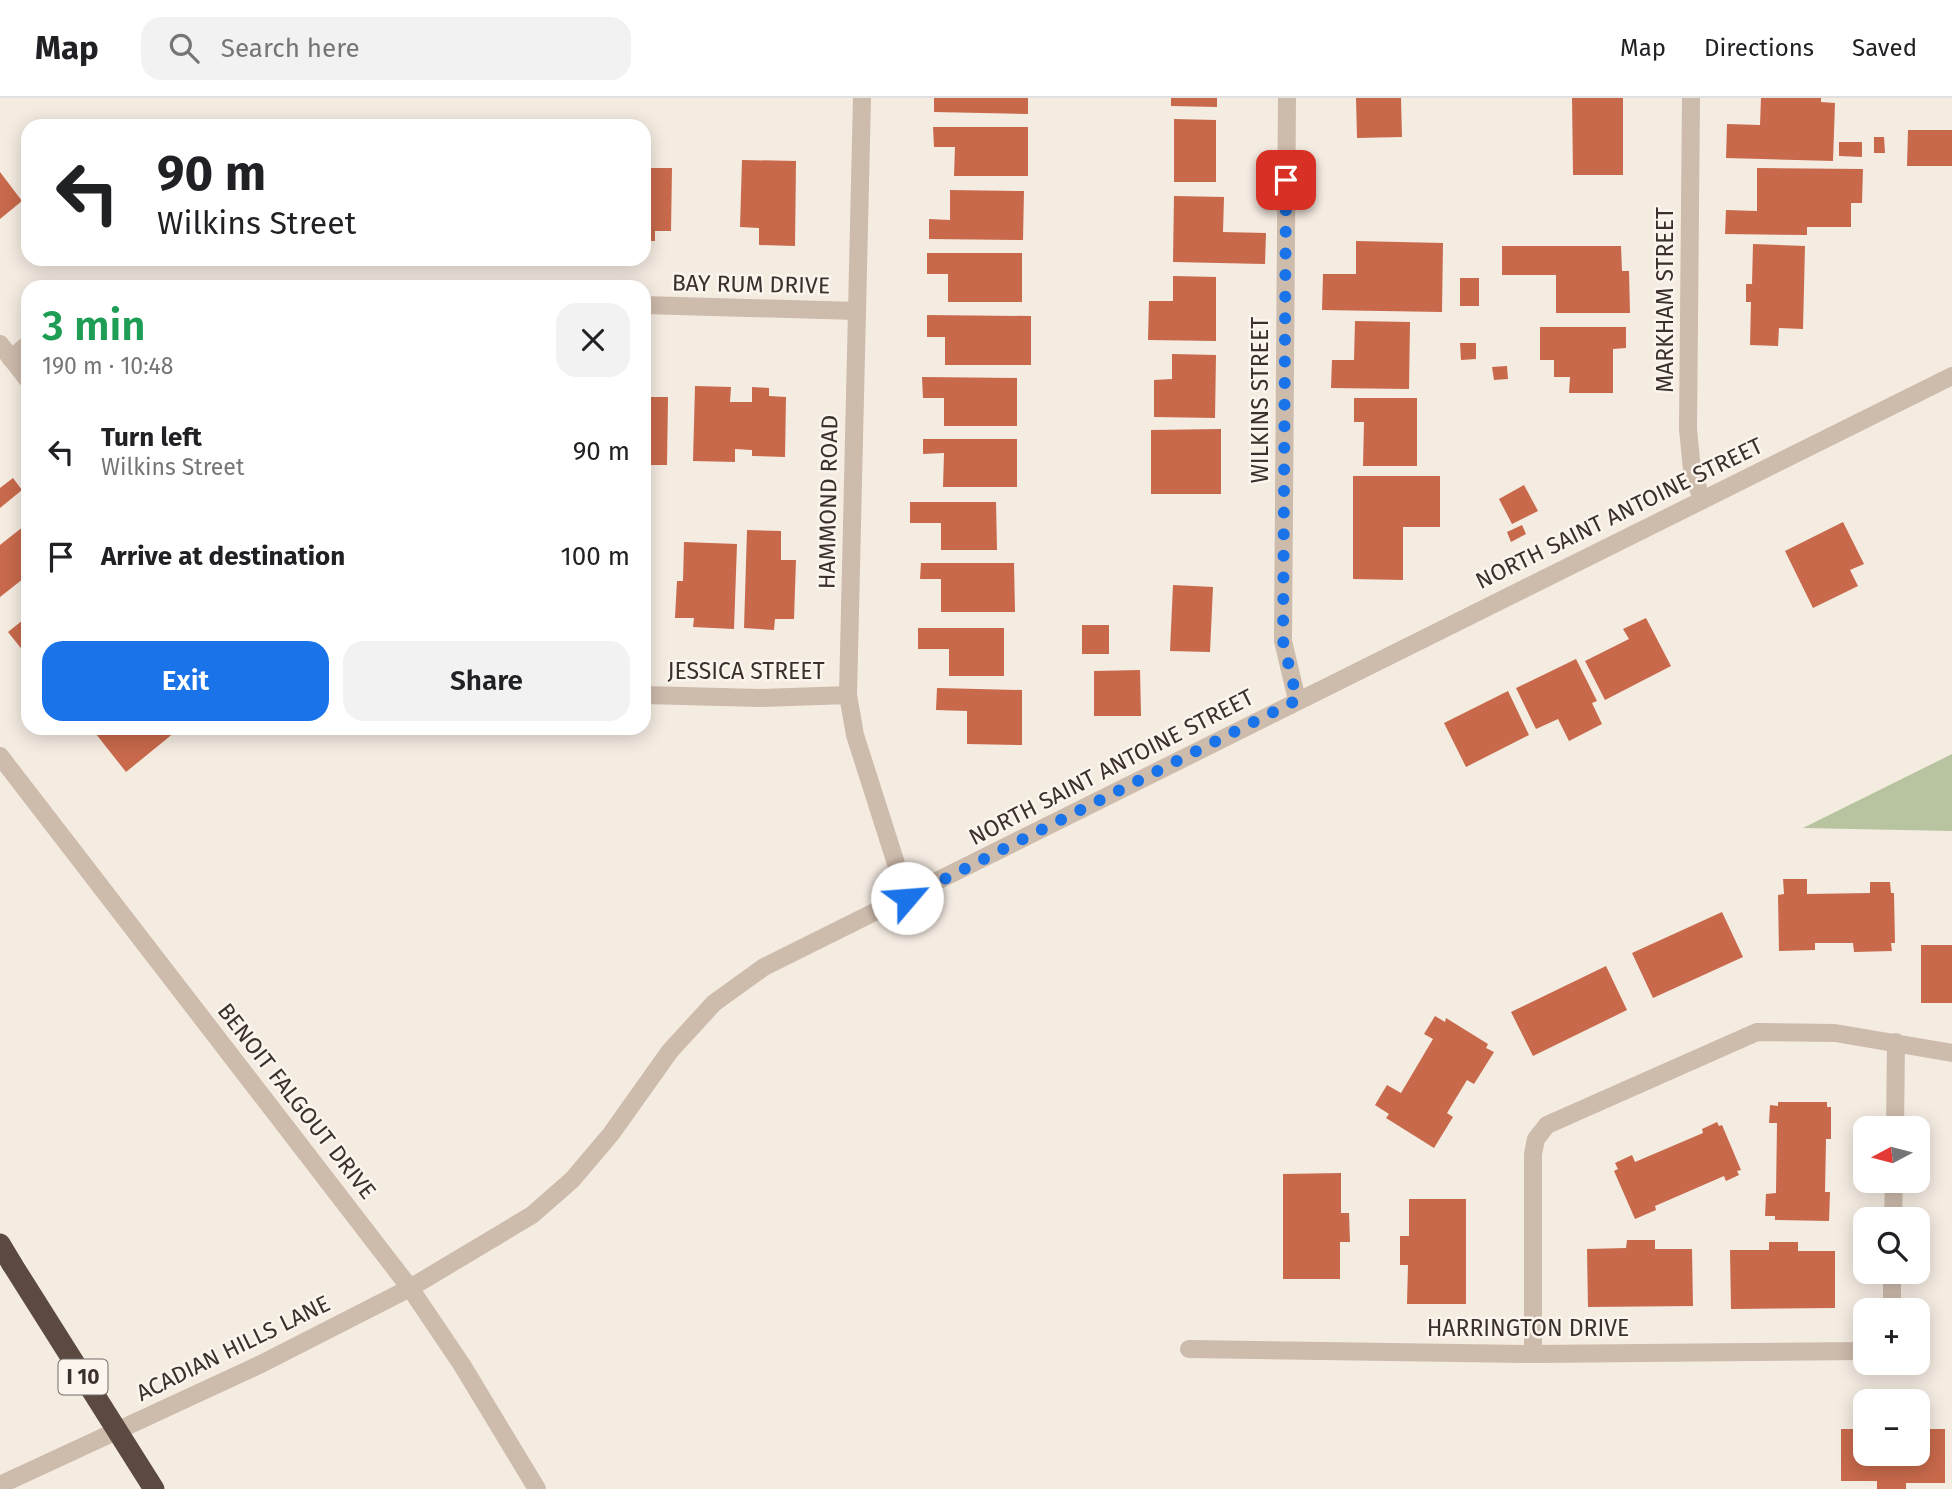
<!DOCTYPE html>
<html lang="en">
<head>
<meta charset="utf-8">
<style>
	body { margin:0; font-family:"Fira Sans",sans-serif; background:#f2f2f2; color:#202124; height:100vh; display:flex; flex-direction:column; font-size:26px; white-space:nowrap }
	* { box-sizing:border-box; margin:0 }
	p { font-size:23px; color:#757577 }
	.icon { flex:none; width:38px; height:38px; fill:none; stroke:currentColor; stroke-width:2; stroke-linecap:round; stroke-linejoin:round }
	.map { position:relative; flex:1; overflow:hidden }
	.drawer { position:absolute; left:21px; top:182px; width:630px; height:455px; display:flex; flex-direction:column; background:#fff; border-radius:21px; box-shadow:0 4px 18px #0003 }
	.drawer>* { flex:none }
	.banner { position:absolute; left:21px; top:21px; width:630px; height:147px; border-radius:21px; box-shadow:0 4px 18px #0003; background:#fff; color:#202124; overflow:hidden }
	.needle { width:46px; rotate:263deg }
	.controls { position:absolute; left:1853px; top:1018px; display:grid; gap:14px }
	.controls a { display:grid; place-items:center; width:77px; height:77px; border-radius:14px; background:#fff; box-shadow:0 4px 18px #0003; font-size:35px }
	.pin { position:absolute; display:grid; place-items:center; width:60px; height:60px; color:#fff; margin:-30px; border-radius:14px; box-shadow:0 4px 10px #0006 }
	.me { position:absolute; width:77px; margin:-38px; rotate:63deg; stroke-linejoin:round; filter:drop-shadow(0 0 5px #0008) }
	.turn { display:flex; align-items:center; gap:24px; height:147px; padding:0 21px; font-size:32px }
	.turn .icon { width:91px; height:91px; stroke-width:2.5 }
	.turn b { display:block; font-size:49px; line-height:60px }
	.round { display:grid; place-items:center; flex:none; width:74px; height:74px; border-radius:21px; background:#f2f2f2 }
	.head { display:flex; align-items:center; justify-content:space-between; height:119px; padding:0 21px }
	h1 { font-size:42px; font-weight:600; line-height:52px; color:#1e9e55 }
	.button { display:flex; gap:14px; margin-top:auto; padding:14px 21px }
	.button a { flex:1; height:80px; border-radius:21px; background:#1a73e8; color:#fff; font-size:28px; font-weight:600; line-height:80px; text-align:center }
	.button a+a { background:#f2f2f2; color:#202124 }
	ul { padding:0; list-style:none }
	li { display:flex; align-items:center; gap:21px; height:105px; padding:0 21px }
	li div { flex:1 }
	li b { display:block; font-size:26px }
	li em { font-style:normal }
	header { display:flex; align-items:center; gap:42px; box-sizing:border-box; height:98px; padding:0 35px; background:#fff; border-bottom:2px solid #e0e0e0 }
	header strong { font-size:33px }
	nav { display:flex; gap:38px; margin-inline-start:auto; font-size:24px }
	.search { width:490px; height:63px; background:#f2f2f2; display:flex; align-items:center; gap:18px; box-sizing:border-box; padding:0 24px; border-radius:21px; color:#757577; font-size:26px }
	.map>svg:first-child { display:block }
	.green { fill:#b8c4a0 }
	.building { fill:#c8694b }
	.lines { fill:none; stroke-linecap:round; stroke-linejoin:round }
	.minor { stroke:#cdbbac; stroke-width:18 }
	.tertiary { stroke:#cdbbac; stroke-width:18 }
	.motorway { stroke:#5c4a42; stroke-width:21 }
	.motorway-bridge { stroke:#5c4a42; stroke-width:21 }
	.route { stroke:#1a73e8; stroke-width:12; stroke-dasharray:0 21.6 }
	.labels { text-anchor:middle; stroke-width:5; stroke-linejoin:round; paint-order:stroke }
	.shield { fill:#fbf5ee; stroke:#756b66; stroke-width:2 }
	.shield-label { font-size:21px; font-weight:bold; fill:#3b302b }
	.street-label { font-size:23px; fill:#3b302b; stroke:#fbf5ee }
</style>
</head>
<body>
<header>
<strong>Map</strong>
<div class="search"><svg class="icon" aria-label="search" viewBox="0 0 24 24"><circle cx="10" cy="10" r="6"/><path d="M15 15l6 6"/></svg>Search here</div>
<nav><a>Map</a><a>Directions</a><a>Saved</a></nav>
</header>
<div class="map">
<svg width="1952" height="1391" viewBox="0 0 1952 1391">
	<rect width="100%" height="100%" fill="#f4ebe1"/>
	<path class="green" d="M1952,656V733L1803,730Z"/>
	<path class="building" d="M934,0H1028V16L934,14Z
		M1171,0H1217V9L1171,8Z
		M1356,0H1401L1402,39L1357,40Z
		M1572,0H1623V77H1573Z
		M1761,0H1821V4L1835,5L1833,63L1726,60L1727,26L1760,27Z
		M1174,21L1216,22V84H1174Z
		M933,29H1028V78H954L955,49H934Z
		M1908,32H1952V68H1907Z
		M1874,39H1884L1885,55H1874Z
		M1839,44H1862V59L1839,58Z
		M742,62L796,63L795,148L759,147V130L740,129Z
		M644,70H672L671,133H655V143H644Z
		M1757,70L1863,71L1862,105H1851V129H1807V137L1725,136L1726,112L1757,113Z
		M0,74L22,103L0,121Z
		M950,92L1024,93L1023,142L929,141V121L950,122Z
		M1174,98L1224,99L1223,134L1266,135L1265,166L1173,164Z
		M1356,143L1443,145L1442,214L1322,212L1323,176H1356Z
		M1753,146L1805,148L1803,231L1779,230L1778,248L1750,247L1751,204H1746V186H1752Z
		M1502,148H1621L1622,173H1629L1630,215H1556V177H1502Z
		M927,155H1022V204H948V176H927Z
		M1173,178L1216,179V243L1148,242L1149,203H1173Z
		M1460,180H1479V208H1460Z
		M927,217L1031,218V267H945V239H927Z
		M1355,223L1410,224L1409,291L1331,290L1332,262H1354Z
		M1540,229H1626V250L1613,251V295H1569L1570,279H1554V262H1540Z
		M1460,245H1476V261L1461,262Z
		M1172,256L1216,257L1215,320L1154,319V282L1172,281Z
		M1507,268L1508,281L1494,282L1492,269Z
		M922,279L1017,280V328H944V300H923Z
		M695,288L731,289L730,304H752V289L769,290V298L786,299L785,359L752,358V352L735,351V364L693,363Z
		M644,289H650L649,299H668L667,367H644Z
		M1354,300H1417V368H1363L1364,324H1354Z
		M1221,331V396H1151V332Z
		M923,341H1017V389H943L944,355L923,356Z
		M1353,378H1440V429H1403V482L1353,481Z
		M13,380L22,392L0,410V390Z
		M1524,387L1538,413L1512,426L1499,401Z
		M910,404H996L997,452H941V425H910Z
		M1843,424L1864,466L1850,472L1858,488L1813,510L1785,453Z
		M1522,427L1526,436L1511,444L1507,434Z
		M24,428L28,432V477L0,499V447Z
		M747,432L781,433V462H796L794,521H775L774,532L744,530Z
		M684,444L737,446L734,531L693,529L694,520H675L677,483H683Z
		M644,457H649L648,526H644Z
		M921,465H1014L1015,514H941V481H920Z
		M1173,487L1213,489L1210,554L1170,553Z
		M28,518V559L8,534Z
		M1646,520L1671,568L1605,602L1585,563L1629,541L1623,531Z
		M1082,527H1109V556H1082Z
		M918,530H1004V578H949V551H918Z
		M1576,561L1597,603L1592,605L1602,626L1569,643L1558,621L1536,631L1516,590Z
		M1140,572L1141,618H1094V573Z
		M937,590L1022,592V647L967,646V613L936,612Z
		M1508,593L1529,637L1466,669L1444,625Z
		M104,630H180L126,674L96,636Z
		M1783,781H1807V796L1870,795V784H1890L1891,795H1894L1895,845H1891L1892,853L1854,854L1853,845H1815V852L1779,853L1778,797L1784,796Z
		M1722,814L1743,859L1653,900L1632,855Z
		M1921,847H1952V905H1921Z
		M1606,868L1627,912L1533,958L1511,914Z
		M1435,918L1445,924L1446,920L1488,946L1486,950L1494,954L1474,986L1467,982L1447,1015L1453,1019L1434,1050L1386,1020L1389,1016L1375,1007L1387,987L1401,995L1433,941L1424,936Z
		M1778,1004H1827V1009H1831V1041H1826L1825,1094H1830L1829,1123L1775,1122V1118H1765L1766,1096L1776,1095L1777,1025H1769L1770,1007L1778,1008Z
		M1717,1024L1719,1028L1722,1027L1741,1072L1737,1073L1739,1077L1726,1083L1724,1078L1655,1108L1656,1112L1635,1121L1614,1073L1618,1071L1615,1065L1632,1057L1635,1064L1703,1035L1702,1031Z
		M1341,1075V1115H1349L1350,1144H1340V1181H1283V1076Z
		M1409,1101H1466V1206H1407L1408,1167H1400V1138H1409Z
		M1627,1142H1655V1151H1692L1693,1208L1588,1209L1587,1151L1626,1150Z
		M1769,1144H1798V1153H1835V1210L1731,1211L1730,1152H1769Z
		M1841,1331H1866V1356H1918V1331H1945V1385H1906V1391H1877V1383H1841Z"/>
	<g class="lines">
		<path class="minor" d="M862,0L848,597L855,637L907,800
			M1287,0L1283,543L1297,602
			M1691,0L1688,331L1692,372L1702,402
			M644,207L857,213
			M0,246L28,282
			M11,261L28,246
			M644,597L760,600L848,597
			M1895,1031L1896,944
			M1893,1122L1894,1083
			M1892,1213V1174
			M1189,1251L1533,1256L1866,1253
			M1533,1256V1056L1536,1041L1547,1027L1757,934L1835,935L1952,955"/>
		<path class="tertiary" d="M0,658L410,1190L462,1267L537,1391
			M0,1387L261,1266L410,1190L532,1117L572,1082L611,1036L670,953L714,905L764,869L1952,278"/>
		<path class="motorway" d="M0,1146L12,1166"/>
		<path class="motorway-bridge" d="M12,1166L154,1391"/>
	</g>
	<g class="lines">
		<path class="route" d="M907,800L1297,602L1283,543L1286,82"/>
	</g>
	<g class="labels">
		<rect class="shield" x="58.5" y="1261.5" width="49" height="35" rx="5"/>
		<g class="shield-label">
			<text x="83" y="1286">I 10</text>
		</g>
		<g class="street-label">
			<text transform="translate(751 186) rotate(1)" y="8">BAY RUM DRIVE</text>
			<text transform="translate(1665 202) rotate(-90)" y="8">MARKHAM STREET</text>
			<text transform="translate(1260 302) rotate(-90)" y="8">WILKINS STREET</text>
			<text transform="translate(828 404) rotate(-89)" y="8">HAMMOND ROAD</text>
			<text transform="translate(1619 415) rotate(-26)" y="8">NORTH SAINT ANTOINE STREET</text>
			<text x="746" y="581">JESSICA STREET</text>
			<text transform="translate(1111 669) rotate(-27)" y="8">NORTH SAINT ANTOINE STREET</text>
			<text transform="translate(297 1003) rotate(52)" y="8">BENOIT FALGOUT DRIVE</text>
			<text x="1528" y="1238">HARRINGTON DRIVE</text>
			<text transform="translate(233 1250) rotate(-26)" y="8">ACADIAN HILLS LANE</text>
		</g>
	</g>
</svg>
<div class="controls">
<a><svg class="needle" viewBox="-14 -14 28 28"><path d="M0-13l5 13h-10z" fill="#e53935"/><path d="M0 13l5-13h-10z" fill="#757577"/></svg></a>
<a><svg class="icon" aria-label="search" viewBox="0 0 24 24"><circle cx="10" cy="10" r="6"/><path d="M15 15l6 6"/></svg></a>
<a>+</a>
<a>−</a>
</div>
<div class="pin" style="left:1286px;top:82px;background:#d93025"><svg class="icon" aria-label="arrive" viewBox="0 0 24 24"><path d="M6 21V4h12l-3 4 3 4H6"/></svg></div>
<svg class="me" style="left:907px;top:800px" viewBox="-20 -20 40 40"><circle r="19" fill="#fff"/><path d="M0-13L10 11 0 6-10 11z" fill="#1a73e8"/></svg>
<div class="banner">
<div class="turn"><svg class="icon" aria-label="left" viewBox="0 0 24 24"><path d="M17 20v-9H6M10 6l-5 5 5 5"/></svg><div><b>90 m</b>Wilkins Street</div></div>
</div>
<section class="drawer">
<div class="head"><div><h1>3 min</h1><p>190 m · 10:48</p></div><a class="round"><svg class="icon" aria-label="close" viewBox="0 0 24 24"><path d="M6 6l12 12M18 6L6 18"/></svg></a></div>
<ul>
<li><svg class="icon" aria-label="left" viewBox="0 0 24 24"><path d="M17 20v-9H6M10 6l-5 5 5 5"/></svg><div><b>Turn left</b><p>Wilkins Street</p></div><em>90 m</em></li>
<li><svg class="icon" aria-label="arrive" viewBox="0 0 24 24"><path d="M6 21V4h12l-3 4 3 4H6"/></svg><div><b>Arrive at destination</b></div><em>100 m</em></li>
</ul>
<div class="button"><a>Exit</a><a>Share</a></div>
</section>
</div>
</body>
</html>
